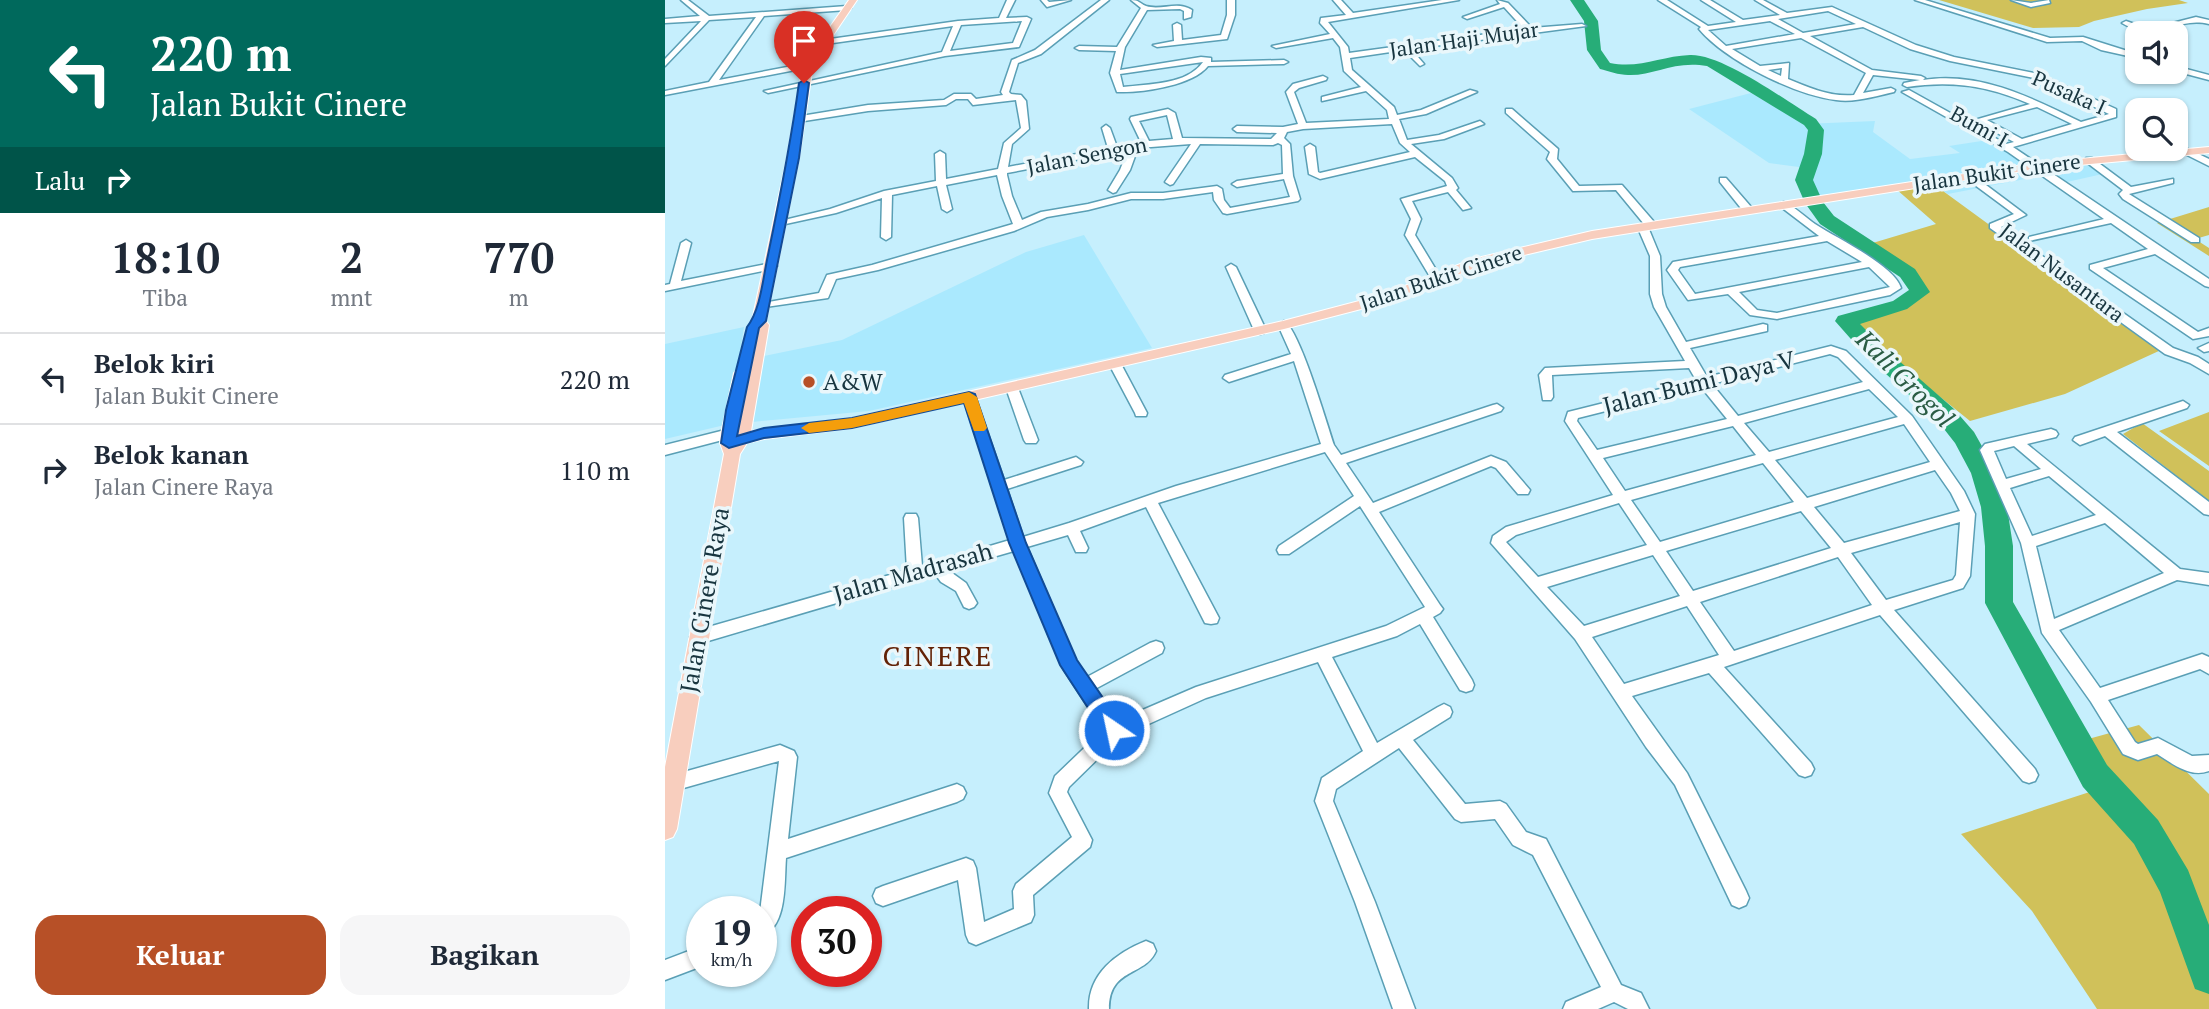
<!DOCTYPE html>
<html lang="id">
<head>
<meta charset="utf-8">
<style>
	body { margin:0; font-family:"PT Serif",serif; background:#f6f6f7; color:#1f2937; height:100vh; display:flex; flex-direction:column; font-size:26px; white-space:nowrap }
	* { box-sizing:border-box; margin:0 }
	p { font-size:23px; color:#747a83 }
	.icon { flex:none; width:38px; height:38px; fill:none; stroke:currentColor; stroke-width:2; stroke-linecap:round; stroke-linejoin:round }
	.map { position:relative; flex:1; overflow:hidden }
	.details { display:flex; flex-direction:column; background:#fff; width:665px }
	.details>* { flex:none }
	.guide { background:#00695c; color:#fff; overflow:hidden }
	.buttons { position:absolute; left:1460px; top:21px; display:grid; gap:14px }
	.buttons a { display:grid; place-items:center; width:63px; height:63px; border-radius:14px; background:#fff; box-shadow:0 2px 5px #0004; font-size:35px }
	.speed { position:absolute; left:21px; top:896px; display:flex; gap:14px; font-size:35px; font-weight:700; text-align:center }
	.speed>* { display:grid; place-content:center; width:91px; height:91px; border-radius:50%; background:#fff; box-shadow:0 2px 5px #0004; line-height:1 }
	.speed small { font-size:18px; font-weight:400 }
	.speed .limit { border:10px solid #d22; background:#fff; color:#111 }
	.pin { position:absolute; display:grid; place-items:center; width:60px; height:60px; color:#fff; margin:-72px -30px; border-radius:50% 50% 50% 0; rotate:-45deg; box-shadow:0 0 7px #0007 }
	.pin .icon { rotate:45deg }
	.me { position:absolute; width:77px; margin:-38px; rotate:326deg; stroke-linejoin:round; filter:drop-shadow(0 0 5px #0008) }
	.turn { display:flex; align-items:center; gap:24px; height:147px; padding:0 35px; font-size:32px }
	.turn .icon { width:91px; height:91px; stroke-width:2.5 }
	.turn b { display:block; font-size:49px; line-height:60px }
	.then { display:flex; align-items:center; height:66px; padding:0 35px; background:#0003; gap:14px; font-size:26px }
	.eta { display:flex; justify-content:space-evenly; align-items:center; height:119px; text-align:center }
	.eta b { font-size:42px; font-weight:600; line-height:49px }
	.cta { display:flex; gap:14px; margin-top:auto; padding:14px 35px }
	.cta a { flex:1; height:80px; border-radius:21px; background:#b75027; color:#fff; font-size:28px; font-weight:600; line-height:80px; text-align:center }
	.cta a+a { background:#f6f6f7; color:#1f2937 }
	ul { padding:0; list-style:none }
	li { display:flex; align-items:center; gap:21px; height:91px; padding:0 35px; border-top:2px solid #e0e1e3 }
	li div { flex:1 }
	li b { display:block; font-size:26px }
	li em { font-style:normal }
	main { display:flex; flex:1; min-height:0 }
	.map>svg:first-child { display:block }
	.built { fill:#aae9fe }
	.green { fill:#d0c15a }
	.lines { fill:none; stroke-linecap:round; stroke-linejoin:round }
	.river { fill:#27ad78; fill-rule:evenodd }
	.minor-casing { stroke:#5a9fb5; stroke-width:3 }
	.major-casing { stroke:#fff; stroke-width:2 }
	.minor { fill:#fff; fill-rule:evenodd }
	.major { fill:#f8cebe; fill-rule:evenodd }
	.route { fill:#1a73e8; stroke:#114b97; stroke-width:2 }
	.slow { fill:#f59e0b }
	.poi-dot { fill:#b75027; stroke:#eaf7fb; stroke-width:2.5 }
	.labels { text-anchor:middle; stroke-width:7; stroke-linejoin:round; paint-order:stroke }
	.far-street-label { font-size:21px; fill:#18353f; stroke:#eaf7fb }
	.poi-label { font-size:24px; fill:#18353f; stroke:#eaf7fb; text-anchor:start }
	.street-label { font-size:24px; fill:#18353f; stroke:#eaf7fb }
	.water-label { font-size:26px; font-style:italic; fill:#2a5c44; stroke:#eaf7fb }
	.quarter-label { font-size:28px; letter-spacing:2px; fill:#622206; stroke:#eaf7fb }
</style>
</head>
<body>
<main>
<section class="details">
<div class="guide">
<div class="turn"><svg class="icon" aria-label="left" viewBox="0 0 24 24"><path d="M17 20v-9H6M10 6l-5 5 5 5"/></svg><div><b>220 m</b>Jalan Bukit Cinere</div></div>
<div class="then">Lalu<svg class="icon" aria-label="right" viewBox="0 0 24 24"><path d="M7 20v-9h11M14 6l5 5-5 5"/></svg></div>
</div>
<div class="eta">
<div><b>18:10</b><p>Tiba</p></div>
<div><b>2</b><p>mnt</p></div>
<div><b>770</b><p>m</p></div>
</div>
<ul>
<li><svg class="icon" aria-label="left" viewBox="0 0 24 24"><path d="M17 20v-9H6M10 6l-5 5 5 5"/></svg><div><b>Belok kiri</b><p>Jalan Bukit Cinere</p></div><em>220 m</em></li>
<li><svg class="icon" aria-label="right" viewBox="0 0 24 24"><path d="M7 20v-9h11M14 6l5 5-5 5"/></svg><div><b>Belok kanan</b><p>Jalan Cinere Raya</p></div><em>110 m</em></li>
</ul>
<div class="cta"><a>Keluar</a><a>Bagikan</a></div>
</section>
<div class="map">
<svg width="1544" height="1009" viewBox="0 0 1544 1009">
	<rect width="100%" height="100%" fill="#c6effd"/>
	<path class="built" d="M1086,93L1139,124L1210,121L1208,132L1245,159L1295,153L1284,146L1323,140L1367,164L1422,159L1442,173L1393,184L1380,175L1283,194L1267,183L1152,199L1138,187L1134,167L1104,163L1024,109Z
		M419,235L487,348L204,411L87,422L99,356L177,340L361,252Z
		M79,327L64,424L0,439V344Z"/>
	<path class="green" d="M1274,0H1514L1523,3L1482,9L1429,21L1414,27L1368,28Z
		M1267,183L1496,350L1400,394L1305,421L1181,321L1235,305L1254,292L1243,273L1201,245L1271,224L1231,189Z
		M1544,207V235L1530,239L1544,248V256L1492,223Z
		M1544,412V466L1494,431Z
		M1477,423L1544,471V501L1458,434Z
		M1474,725L1544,794V1009H1432L1367,911L1296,834L1440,787L1416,741Z"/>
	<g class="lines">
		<path class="river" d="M905,0H919L933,21L936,50L945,63C975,69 996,56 1025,55C1058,54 1121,101 1151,119L1159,130L1157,154L1148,180L1158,202L1169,216L1250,269L1265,292L1242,309L1195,324L1216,345L1288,408L1309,432L1332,473L1342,507L1348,546V602L1442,765L1493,820L1523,870L1544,925V994L1530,989L1495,892L1469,844L1418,787L1320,603V546L1316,507L1306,473L1290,443L1272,420L1200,355L1170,321L1173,316L1228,301L1244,290L1235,277L1155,224L1140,203L1130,180L1139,154L1143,130L1139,125L1042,66C1009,60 989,76 963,75C954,75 943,71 935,69L922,50L919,21Z"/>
		<g class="minor-casing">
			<path id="minor" d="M16,0H23L44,16L182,6L186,8L182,10L99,16L54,80L143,63H146V67L0,95V91L44,82L91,17L44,20L0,66V59L36,21L0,23V19L35,16Z
				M342,0H350L341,18L362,17L366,19L354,47L280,56L103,93L99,91L277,52L288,26L161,44L157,42L158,40L293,21L334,18ZM357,21L348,43L285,51L296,25Z
				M376,0H382L384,2L406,0L382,7Z
				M436,0H444L376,54L353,63L344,92L346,94L356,95L361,101L364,129L347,144L343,167L443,148L437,128L441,125L445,128L452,147L476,142L465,119L466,117L503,109L510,113L517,138L606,139L612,133L572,132L568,129L572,126L618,127L633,124L621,92L628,84L658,76L662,78L661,80L634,88L629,92L641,123L724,119L722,110L701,91L657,101V97L696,87L679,71L675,47L668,38L611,48L607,46L665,34L655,23L656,18L681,15L668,0H676L688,13L777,0H794L663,22L683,47L684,53L859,29L839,7L802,19L798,17L835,4L832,0L843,3L867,28L917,24L921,26L746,49L759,64L755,66L739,50L685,58L687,70L729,107L732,115L756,110L805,90L812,92L761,114L734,119L742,140L774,135L815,121L819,124L779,139L746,144L787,178L793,188L791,190L806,208L798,210L783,192L747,201L756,219L750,235L776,278L775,280H767L740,235L746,219L736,199L782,186L780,181L750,157L655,179L644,174L640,147L645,144L650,147L653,172L655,173L745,152L735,143L727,124L638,129L622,132L619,138L625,144L628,176L635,199L633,201L562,214L558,213L549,200L548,192L498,199H466L423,210L382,217L349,231L213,270L171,279L163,298L94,308L92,306L98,303L154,293L162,275L207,265L348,224L337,196L332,175L281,185L287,209L282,212L277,209L272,186L227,195L226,237L221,240L216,237L217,198L171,213L116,225L111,222L165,209L219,191L271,181L270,154L275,151L280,154L281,179L333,169L339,143L356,128L351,100L308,105L303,99H291L281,105L203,111L133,122L130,121V117L203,105L279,100L289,94H306L311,99L338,95L336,92L347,60L370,50ZM502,115L508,139L484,141L474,121ZM613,143L617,145L618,174L572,181L567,184L572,187L619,179L625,197L565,208L559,200L557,189L552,186L498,193H466L423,204L376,212L357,220L347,196L342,175V173L463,150L455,170L443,190L448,193L451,192L465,170L473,148L526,144L500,182L505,185L508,184L535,144L608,145Z
				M466,0C474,0 474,3 481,6C497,11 512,0 527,10L526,17L519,19V11L515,9L482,10L460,47L455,70L536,57L546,58V62L619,60L623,62L619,64L543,66C527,86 476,93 452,92L445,73L451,51L414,50L410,48L414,46L452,47L476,8ZM538,62C522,85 483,84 458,87L455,74Z
				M562,0H570V15L562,39L492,47L488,45L509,41L508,25L512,23L516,25L517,40L556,35L562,15Z
				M993,0H1002L1043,26L1071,22L1036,0H1045L1078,20L1115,15L1090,0H1098L1122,13L1167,7L1251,45L1289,57L1374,74L1451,109V117L1348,147L1544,279V287L1540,286L1490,254L1438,268L1533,332L1544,328V336L1528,339L1425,269V265L1483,249L1446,223L1364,241V237L1439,219L1343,152L1237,92L1244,90L1341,144L1349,142L1317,125L1313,119L1365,104C1324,86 1287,80 1242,87L1238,85L1239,83L1255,80L1208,75L1198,93L1226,88L1230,90L1229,92C1211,96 1189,103 1171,100C1130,95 1061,61 1034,29L1036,27ZM1163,11L1191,24L1138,33L1113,19ZM1105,21L1130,34L1061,46L1043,30ZM1198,27L1245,49L1285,61L1369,78L1444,114L1416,122C1367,98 1315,71 1258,80L1260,78L1256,76L1207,70L1145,36ZM1136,38L1201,73L1189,95C1165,97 1145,88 1123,79L1124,63L1095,66L1067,49ZM1117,68L1116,76L1103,70ZM1372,107L1407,124L1357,139L1322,120Z
				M1250,0H1260L1385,38L1418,37L1472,54V58L1436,50L1417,41L1382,42Z
				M1346,0L1366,3L1384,0L1385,3L1366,7Z
				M1531,17L1544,20V24C1509,16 1494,45 1457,23L1461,21L1484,29Z
				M1510,66L1544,75V80L1510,71Z
				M841,109H847L893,149L892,159L914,186L957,185L990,223V227H983L995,256L997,294L1001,307L1021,342L1098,324L1102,325V331L1025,348L1042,377L1166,346L1181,351L1247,416L1299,491L1310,514L1305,576L1298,588L1229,610L1370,769L1373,775L1370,781L1364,783L1358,781L1215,615L1059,667L1146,763L1149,769L1146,775L1140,777L1134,775L1044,673L967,696L1022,773L1081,891L1084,898L1081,905L1074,908L1067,905L1010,785L981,747L910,639L826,543L828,536L841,527L948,495L900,421L903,412L1031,380L1024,368L887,375L888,397L886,400H878L874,375L880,368L1020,361L989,307L985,294V256L972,226L979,224L951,190L908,191L882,159L885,152L841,113ZM1165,354L1173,357L1198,382L1073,416L1047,384ZM1036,387L1062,419L932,450L912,421L913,418ZM1204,389L1233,417L1104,452L1079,423ZM1239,424L1265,462L1142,498L1110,460ZM1068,426L1091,455L960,491L938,458ZM1098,463L1129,502L995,542L966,500ZM1270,470L1286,493L1295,511L1179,543L1149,507ZM954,503L982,545L873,577L841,542L851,535ZM1136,511L1166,548L1028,591L1001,551ZM1295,522L1291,575L1288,580L1221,600L1186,553ZM988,555L1015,596L919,626L882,587ZM1173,557L1207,605L1069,651L1035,602ZM1022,606L1054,655L959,684L927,637Z
				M1523,149L1544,159V166L1520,154V150Z
				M1421,158H1427L1466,187L1508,179V183L1464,194L1534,238V242H1526L1458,199L1454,194L1458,190L1421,162Z
				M1299,173H1305L1361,215L1336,227L1508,348L1533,357L1544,364V374L1525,363L1500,354L1325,228V224L1349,214L1299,177Z
				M1055,178H1061L1087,208V212H1079L1055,182Z
				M1119,202C1130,207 1140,217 1150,224C1171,238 1229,265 1236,288L1225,295L1112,319L1085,315L1063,294L1023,300L1002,270L1008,262L1154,236L1116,207V203ZM1162,241L1197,262L1030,294L1013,270L1015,267ZM1204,267L1225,287L1112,313L1092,310L1074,292Z
				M21,240L26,243L16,281L107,263L112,266L107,269L0,291V285L5,284L16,243Z
				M566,264L571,267L601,330L599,333L595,334L589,330L561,267Z
				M619,321C634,328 662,424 669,445L676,455L828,405L832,404L838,408L836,411L681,463L708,503L826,456L841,462L865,490L863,494H853L831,468L826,466L714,512L775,605L778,609L775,613L768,617L807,680L809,685L807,690L801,692L795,690L755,624L732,636L667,657L712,743L773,707L779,704L785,707L787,712L785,717L748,740L800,804L835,801L841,804L861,832L881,839L956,985L976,993L984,1009H963L949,1002L933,1009H898L901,1002L936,987L868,855L848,845L830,819L796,822L790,819L734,748L671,789L668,801L710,902L750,1009H728L690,902L650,801L657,778L698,751L653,662L541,698L455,737L404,787L402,792L427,840L425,847L368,895L369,915L366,922L311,945L304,942L301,935L293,880L218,906L211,903L208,896L211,889L218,886L301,858L308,861L311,868L319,922L349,909L348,891L351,884L407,837L384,793L390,776L438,730L399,670L349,551L283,570L301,583L312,603L309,607L304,609L299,607L291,591L276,582L270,574L33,644L27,642L25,637L27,632L33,630L242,570L239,518L241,514H251L253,518L257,566L345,540L298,397L300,394H308L310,397L339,480L411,457L418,462L416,465L342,489L358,537L404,523L511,486L656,444L629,361L564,382L558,378L560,375L626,354L613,325ZM660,452L689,496L614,546L612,550L614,554H624L695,506L760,607L721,626L531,687L452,721L430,689L497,653L499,648L497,643L491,641L485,643L422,677L411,661L362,547L403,535L411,552H421L423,548L415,531L481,507L540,623L546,624L552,623L554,618L493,503Z
				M1544,343V351L1539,352L1533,348Z
				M450,360L456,364L482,413L481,416H471L470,413L444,364Z
				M347,384L353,388L373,440L371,443H361L359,440L341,388Z
				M1518,401L1524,405L1522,408L1452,432L1544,502V515L1539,514L1440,436L1415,445L1408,440L1410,437Z
				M64,429L69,431L71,434L69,437L0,455V445Z
				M1386,429L1391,431L1393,434L1391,437L1362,444L1515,569L1544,573V585L1512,580L1394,630L1435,688L1537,654L1544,657V674L1535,669L1443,700L1470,742L1473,744L1493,738L1527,756L1544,755V771C1525,778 1508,764 1492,754L1473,760L1458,754L1426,702L1377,633L1356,543L1315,450L1320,444ZM1349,446L1376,469L1341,479L1329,451ZM1384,476L1431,515L1367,536L1345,488ZM1440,523L1499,573L1389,619L1371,546Z
				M115,745L129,751L132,757L123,839L292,784L298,787L301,793L298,799L292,802L121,858C119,882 123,926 96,937L95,912L114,761L8,791L2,789V777L8,775Z
				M481,941L488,944L491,951C480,977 444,967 444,1009H424C423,974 451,953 481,941Z
				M37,946V966L0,980V960Z"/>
		</g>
		<g class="major-casing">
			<path id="major" d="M184,0H192L148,65L134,158L101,321L104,325L86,431L187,418L618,321L717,295L808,259L927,231L1371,163L1544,147V153L1371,169L927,239L817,265L727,301L619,329L187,428L99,439L82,443L75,454L12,829L8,837L0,840V767L59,454L55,443L56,434L69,373L72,370L81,369L90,325L87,321L122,158L138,65Z"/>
		</g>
		<use href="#minor" class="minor"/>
		<use href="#major" class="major"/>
	</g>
	<path class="route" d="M139,80L144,83L134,158L101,321L94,328L72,436L99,428L187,418L304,392L310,394L361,543L412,660L456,724L458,730L456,737L449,739L442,737L395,665L344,543L299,403L187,428L99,438L64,448L56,443L61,410L82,327C96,309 98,277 103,255C115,197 126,141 134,83Z"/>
	<path class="slow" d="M304,392L312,397L322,428L319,431H309L299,403L187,428L144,433L136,428L144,423L187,418Z"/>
	<circle class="poi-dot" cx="144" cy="382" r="7"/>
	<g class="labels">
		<g class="far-street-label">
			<text transform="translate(799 40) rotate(-8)" y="7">Jalan Haji Mujar</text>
			<text transform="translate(1404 93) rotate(24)" y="7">Pusaka I</text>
			<text transform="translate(1314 127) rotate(29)" y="7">Bumi I</text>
			<text transform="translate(422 156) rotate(-11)" y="7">Jalan Sengon</text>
			<text transform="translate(1332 173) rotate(-8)" y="7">Jalan Bukit Cinere</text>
			<text transform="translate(1397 273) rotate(37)" y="7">Jalan Nusantara</text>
			<text transform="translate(776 278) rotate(-18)" y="7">Jalan Bukit Cinere</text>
		</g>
		<g class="poi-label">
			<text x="158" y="390">A&amp;W</text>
		</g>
		<g class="street-label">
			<text transform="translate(1034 383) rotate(-14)" y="8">Jalan Bumi Daya V</text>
			<text transform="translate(248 573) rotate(-16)" y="8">Jalan Madrasah</text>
			<text transform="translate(40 600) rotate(-80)" y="8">Jalan Cinere Raya</text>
		</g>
		<g class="water-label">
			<text transform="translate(1240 379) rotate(45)" y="9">Kali Grogol</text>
		</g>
		<g class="quarter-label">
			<text x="273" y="666">CINERE</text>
		</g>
	</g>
</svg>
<div class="buttons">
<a><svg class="icon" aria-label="sound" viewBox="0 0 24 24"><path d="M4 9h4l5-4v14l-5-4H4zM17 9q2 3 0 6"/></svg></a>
<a><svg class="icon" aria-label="search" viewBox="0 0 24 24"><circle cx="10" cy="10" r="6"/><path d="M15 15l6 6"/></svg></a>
</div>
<div class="speed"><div>19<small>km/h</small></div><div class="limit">30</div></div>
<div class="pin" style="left:139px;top:83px;background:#d93025"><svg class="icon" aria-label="arrive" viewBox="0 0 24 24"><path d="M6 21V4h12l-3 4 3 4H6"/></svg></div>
<svg class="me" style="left:449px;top:730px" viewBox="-20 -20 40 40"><circle r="17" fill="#1a73e8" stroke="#fff" stroke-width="3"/><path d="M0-11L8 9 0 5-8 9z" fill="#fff"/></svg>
</div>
</main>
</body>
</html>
